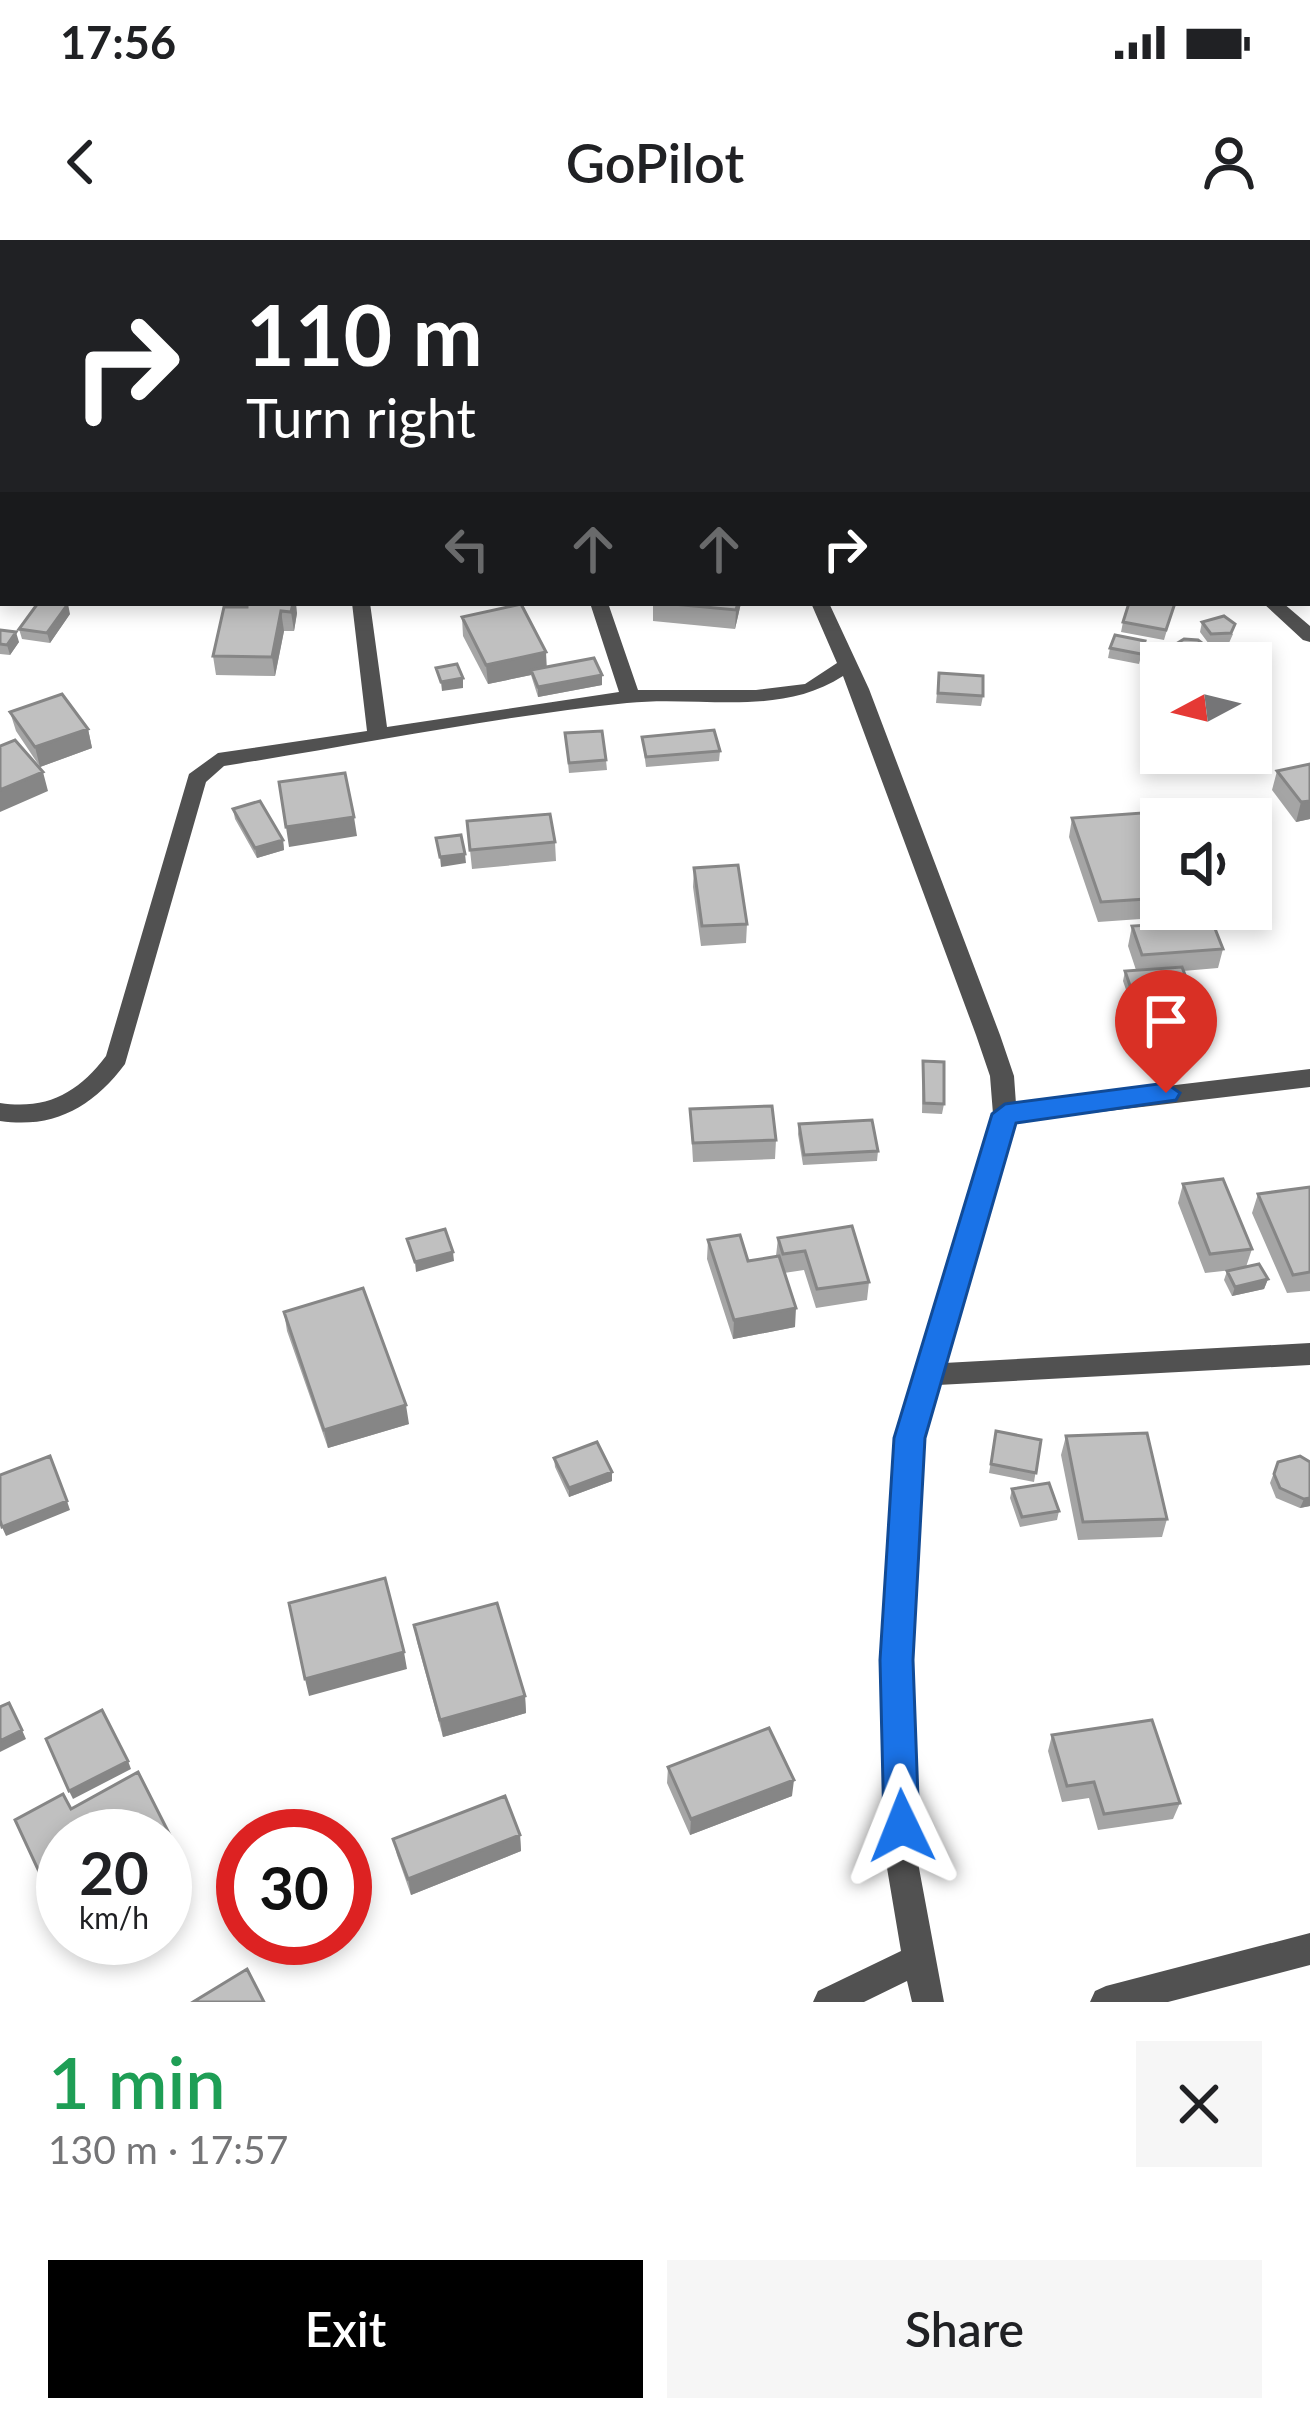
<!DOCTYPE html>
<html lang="en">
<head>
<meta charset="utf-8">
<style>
	body { margin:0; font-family:Lato,sans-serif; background:#f6f6f6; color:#202124; height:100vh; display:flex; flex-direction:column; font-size:45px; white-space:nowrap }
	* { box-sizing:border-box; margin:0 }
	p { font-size:39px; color:#757577 }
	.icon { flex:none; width:66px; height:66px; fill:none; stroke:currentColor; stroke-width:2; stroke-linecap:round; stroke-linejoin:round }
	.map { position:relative; height:1762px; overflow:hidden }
	.details { display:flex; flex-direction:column; background:#fff; flex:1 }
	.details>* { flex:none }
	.banner { position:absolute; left:0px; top:0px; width:1311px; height:366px; box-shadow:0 6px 18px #0003; background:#202124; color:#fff; overflow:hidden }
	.needle { width:78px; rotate:263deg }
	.fabs { position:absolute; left:1140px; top:402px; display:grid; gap:24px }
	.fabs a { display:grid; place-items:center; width:132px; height:132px; border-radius:0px; background:#fff; box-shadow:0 6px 18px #0003; font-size:60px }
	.speed { position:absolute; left:36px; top:1569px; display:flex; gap:24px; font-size:60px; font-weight:700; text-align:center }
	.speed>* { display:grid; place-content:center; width:156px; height:156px; border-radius:50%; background:#fff; box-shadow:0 6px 18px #0003; line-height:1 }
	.speed small { font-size:30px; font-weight:400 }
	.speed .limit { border:18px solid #d22; background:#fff; color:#111 }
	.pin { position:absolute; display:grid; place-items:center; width:102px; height:102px; color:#fff; margin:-123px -51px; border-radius:50% 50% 50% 0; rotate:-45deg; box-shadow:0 0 12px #0007 }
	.pin .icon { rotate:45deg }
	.me { position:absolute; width:132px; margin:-66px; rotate:358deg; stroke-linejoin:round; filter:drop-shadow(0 0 9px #0008) }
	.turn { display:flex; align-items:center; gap:42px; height:252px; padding:0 48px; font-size:54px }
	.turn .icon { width:156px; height:156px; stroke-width:2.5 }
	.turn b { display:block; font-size:84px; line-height:102px }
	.lanes { display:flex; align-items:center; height:114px; padding:0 48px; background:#0003; justify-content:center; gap:60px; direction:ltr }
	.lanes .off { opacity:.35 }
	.round { display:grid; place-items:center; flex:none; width:126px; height:126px; border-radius:0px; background:#f6f6f6 }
	.overview { display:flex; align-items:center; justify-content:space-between; height:204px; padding:0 48px }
	h1 { font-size:72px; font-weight:600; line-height:90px; color:#1e9e55 }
	.action { display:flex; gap:24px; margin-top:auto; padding:24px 48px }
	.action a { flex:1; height:138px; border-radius:0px; background:#000; color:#fff; font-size:48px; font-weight:600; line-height:138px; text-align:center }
	.action a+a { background:#f6f6f6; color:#202124 }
	.status { display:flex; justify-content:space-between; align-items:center; height:84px; padding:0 60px; background:#fff; direction:ltr }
	.status svg { height:33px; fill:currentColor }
	header { display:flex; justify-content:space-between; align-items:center; height:156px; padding:0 48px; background:#fff; font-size:54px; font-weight:600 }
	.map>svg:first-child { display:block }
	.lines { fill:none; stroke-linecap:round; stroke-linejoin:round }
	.minor { fill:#515151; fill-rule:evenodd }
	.wall { fill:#a5a5a5 }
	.shaded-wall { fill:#868686 }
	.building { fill:#c0c0c0; stroke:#868686; stroke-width:3 }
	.route { fill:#1a73e8; stroke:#114b97; stroke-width:3 }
</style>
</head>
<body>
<div class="status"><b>17:56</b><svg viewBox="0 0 49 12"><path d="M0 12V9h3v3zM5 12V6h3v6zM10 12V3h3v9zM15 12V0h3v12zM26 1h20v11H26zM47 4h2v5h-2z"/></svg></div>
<header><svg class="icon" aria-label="back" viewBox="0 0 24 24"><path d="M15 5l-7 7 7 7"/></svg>GoPilot<svg class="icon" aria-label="person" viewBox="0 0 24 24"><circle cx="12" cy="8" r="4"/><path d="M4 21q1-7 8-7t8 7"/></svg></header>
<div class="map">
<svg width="1310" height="1762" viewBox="0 0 1310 1762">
	<rect width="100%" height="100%" fill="#fff"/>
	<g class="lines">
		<path class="minor" d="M264,0H291L293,3H266Z
			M296,0H394L294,3Z
			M861,0H877L879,3H863Z
			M3,47V58L0,59V48Z
			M0,233H3L0,245Z
			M352,363H370L387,487L619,452L590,363H608L638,450H756L805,444L837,423L811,363H829L869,449L1000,795L1014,836L1016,864L1310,829V847L1015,882L944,1123L1310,1103V1125L938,1145L923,1198L912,1420L919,1628L944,1762H912L907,1741L864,1762H813L818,1751L901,1711L887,1628L882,1420L895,1198L993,874L990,836L976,795L843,436C778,478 700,455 627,463C494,477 357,505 224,526L206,542L125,824C93,867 54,889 0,881V863C47,870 78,853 106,816L189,534L218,513L367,491Z
			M1263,363H1283L1310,386V402L1303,400Z
			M1310,1693V1725L1168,1762H1090L1095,1751L1106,1746Z"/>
	</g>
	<path class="wall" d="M40,0H98L96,3H58Z
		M1037,0H1088L1087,3H1037Z
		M653,363H741L735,389L653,381Z
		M1175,363L1164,400L1121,392L1123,382Z
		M224,367L297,373L294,391H284L275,436L216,435L213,416Z
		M70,374L50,403L22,399L19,389Z
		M462,377L547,427L602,435V445L538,457L531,435L488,444L463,396Z
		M1202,382L1233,394L1229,403L1209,404L1200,392Z
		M0,390L19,402L10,415L0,414Z
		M1145,401L1139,424L1108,418L1110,408Z
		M1171,407L1209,420L1207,423H1174L1169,417Z
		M939,433L983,456L981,466L936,463Z
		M10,472L88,489L92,508L40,527L16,491Z
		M565,493L606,520L607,530L569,533Z
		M642,497L720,511L719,521L646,527Z
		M1310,524V579L1296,582L1272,550L1277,531Z
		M233,569L283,600L284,610L257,618L235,579Z
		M1072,578L1161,581V669H1185L1183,676L1098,682L1069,597Z
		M467,581L555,602L556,621L472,629Z
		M694,628L747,684L746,703L701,706L693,647Z
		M1132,686L1223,709L1218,728L1183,731L1196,764L1193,774L1136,779L1123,741L1125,731L1136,730L1128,706Z
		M923,821L944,864L942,874L922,873Z
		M690,869L776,900L775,919L693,922Z
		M799,884L878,911L877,921L803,925L798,894Z
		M1183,944L1252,1009L1246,1027L1268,1039L1264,1049L1232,1056L1224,1040L1227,1031L1232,1030L1205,1033L1178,963Z
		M1310,947V1051L1287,1053L1252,973L1258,954Z
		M778,998L869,1042L867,1060L816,1068L804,1030L784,1033L795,1087L733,1099L707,1019L708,1000L748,1021L776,1016Z
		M284,1072L409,1184L328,1208L287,1091Z
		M996,1191L1041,1200L1034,1242L989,1233Z
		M1066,1196L1167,1279L1162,1297L1078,1300L1061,1215Z
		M554,1218L612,1241L569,1257L555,1227Z
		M1278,1222H1310V1266L1300,1268L1276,1258L1270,1243Z
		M1012,1249L1059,1271L1057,1280L1020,1287L1010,1258Z
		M414,1385L525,1456L526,1473L443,1497L417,1402Z
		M1052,1495L1180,1563L1173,1579L1098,1590L1089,1558L1062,1562L1048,1511Z
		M668,1527L792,1556L690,1595L667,1543Z
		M520,1595L521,1611L411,1655L397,1615L393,1599Z"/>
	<path class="shaded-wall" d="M3,160V181L0,184V162Z
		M293,363H296L297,373L294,391L291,372Z
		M738,363H741L735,389L736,370Z
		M68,364L70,374L50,403L47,393Z
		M281,371L284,391L275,436L272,417Z
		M16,392L19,402L10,415L7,405Z
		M546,412L547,431L531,430V435L488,444L486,425Z
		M602,435V445L538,457V447Z
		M463,438V448L442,451L441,442Z
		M88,489L92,508L40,527L35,507Z
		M43,532L48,551L0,572V550Z
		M1310,561V579L1296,582L1301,562Z
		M354,577L357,596L289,607L286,587Z
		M283,600L284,610L257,618L255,608Z
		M465,614L466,623L441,627L440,617Z
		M453,1012L454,1021L416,1032L415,1022Z
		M1268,1039L1264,1049L1232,1056L1235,1047Z
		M796,1068L795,1087L733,1099L734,1080Z
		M406,1165L409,1184L328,1208L324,1190Z
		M612,1232V1241L569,1257V1248Z
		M1310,1258V1266L1300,1268L1304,1259Z
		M67,1261L70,1270L6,1296L2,1287Z
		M404,1412L407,1429L309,1456L305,1439Z
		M525,1456L526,1473L443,1497L440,1480Z
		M22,1490L26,1499L0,1512V1501Z
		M128,1521L131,1529L73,1559L69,1551Z
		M794,1540L792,1556L690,1595L691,1579Z
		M520,1595L521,1611L411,1655L408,1639Z
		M178,1611L184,1627L165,1638V1619Z"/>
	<path class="building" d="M561,0H605L606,3H562Z
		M610,0H662L663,3H611Z
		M1195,0H1240L1241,3H1197Z
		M1268,0H1302L1305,3H1272Z
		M0,139L3,140V160L0,162Z
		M38,363L68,364L47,393L19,389Z
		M247,363H293L291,372L281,371L272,417L213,416L224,367H247Z
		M662,363H738L736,370Z
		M1129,363H1175L1166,390L1123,382Z
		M521,364L546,412L486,425L462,377Z
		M1224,376L1235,384L1231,393L1211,394L1202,382Z
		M0,390L16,392L7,405L0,404Z
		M1115,395L1145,401L1141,414L1110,408Z
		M1184,399L1198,400L1211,410L1206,421H1183L1171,407Z
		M594,418L602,435L538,447L531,430Z
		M457,424L463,438L441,442L436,428Z
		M939,433L983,436V456L938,453Z
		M62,454L88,489L35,507L10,472Z
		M714,490L720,511L646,517L642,497Z
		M602,491L606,520L569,523L565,493Z
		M15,500L43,532L0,550V506Z
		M1310,524V561L1301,562L1277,531Z
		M345,533L354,577L286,587L279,542Z
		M260,561L283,600L255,608L233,569Z
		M1156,572L1161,581V658L1101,662L1072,578Z
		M550,574L555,602L470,610L467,581Z
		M461,595L465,614L440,617L436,598Z
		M738,625L747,684L702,686L694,628Z
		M1212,681L1223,709L1142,715L1132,686Z
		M1182,727L1196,764L1138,769L1125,731Z
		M923,821L944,822V864L924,863Z
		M772,866L776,900L693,903L690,869Z
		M872,880L878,911L804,915L799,884Z
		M1223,939L1252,1009L1210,1014L1183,944Z
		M1310,947V1032L1293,1035L1258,954Z
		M852,986L869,1042L817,1049L805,1011L783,1014L778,998Z
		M445,989L453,1012L415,1022L407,999Z
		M740,995L748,1021L779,1016L796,1068L734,1080L708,1000Z
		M1259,1024L1268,1039L1235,1047L1227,1031Z
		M363,1048L406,1165L324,1190L284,1072Z
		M996,1191L1041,1200L1036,1233L991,1224Z
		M1147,1193L1167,1279L1083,1282L1066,1196Z
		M597,1202L612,1232L569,1248L554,1218Z
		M50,1216L67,1261L2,1287L0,1280V1235Z
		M1300,1216L1310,1222V1258L1304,1259L1280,1248L1274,1234L1278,1222Z
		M1049,1243L1059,1271L1022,1277L1012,1249Z
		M385,1338L404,1412L305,1439L289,1363Z
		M497,1363L525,1456L440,1480L414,1385Z
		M9,1463L22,1490L0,1501V1467Z
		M102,1470L128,1521L69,1551L46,1499Z
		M1152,1480L1180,1563L1104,1574L1094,1542L1067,1546L1052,1495Z
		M769,1488L794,1540L691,1579L668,1527Z
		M138,1532L178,1611L165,1619V1596H63V1676L60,1677L15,1580L63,1554L71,1569Z
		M505,1556L520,1595L408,1639L393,1599Z
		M247,1729L264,1762H193Z"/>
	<path class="route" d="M1166,843L1180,853L1176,860L1016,883L925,1198L913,1420L919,1586L914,1598L902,1603L889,1598L884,1586L880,1420L894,1198L992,874L1005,864Z"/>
</svg>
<div class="fabs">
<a><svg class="needle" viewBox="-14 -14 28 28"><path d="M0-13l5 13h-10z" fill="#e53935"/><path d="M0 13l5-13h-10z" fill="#757577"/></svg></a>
<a><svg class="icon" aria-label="sound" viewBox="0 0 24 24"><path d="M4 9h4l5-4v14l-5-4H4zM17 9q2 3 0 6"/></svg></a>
</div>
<div class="speed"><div>20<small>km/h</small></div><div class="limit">30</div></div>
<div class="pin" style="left:1166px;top:853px;background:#d93025"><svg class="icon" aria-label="arrive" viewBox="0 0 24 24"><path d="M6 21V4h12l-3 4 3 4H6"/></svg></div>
<svg class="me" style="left:902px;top:1586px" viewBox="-20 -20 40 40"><path d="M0-17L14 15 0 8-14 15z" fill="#1a73e8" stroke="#fff" stroke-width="4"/></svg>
<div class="banner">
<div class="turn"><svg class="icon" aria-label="right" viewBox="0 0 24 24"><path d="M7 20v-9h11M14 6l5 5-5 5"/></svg><div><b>110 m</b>Turn right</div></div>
<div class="lanes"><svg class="icon off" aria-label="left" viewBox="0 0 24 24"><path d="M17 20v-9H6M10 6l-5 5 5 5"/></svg><svg class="icon off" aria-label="ahead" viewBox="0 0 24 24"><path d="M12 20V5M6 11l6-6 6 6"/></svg><svg class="icon off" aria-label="ahead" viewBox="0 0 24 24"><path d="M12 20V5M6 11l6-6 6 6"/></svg><svg class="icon" aria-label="right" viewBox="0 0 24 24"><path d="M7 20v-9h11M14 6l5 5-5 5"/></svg></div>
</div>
</div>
<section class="details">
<div class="overview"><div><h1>1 min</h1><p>130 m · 17:57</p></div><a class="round"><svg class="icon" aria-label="close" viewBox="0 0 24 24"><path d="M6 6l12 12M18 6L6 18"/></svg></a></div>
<div class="action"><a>Exit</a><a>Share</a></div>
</section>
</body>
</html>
